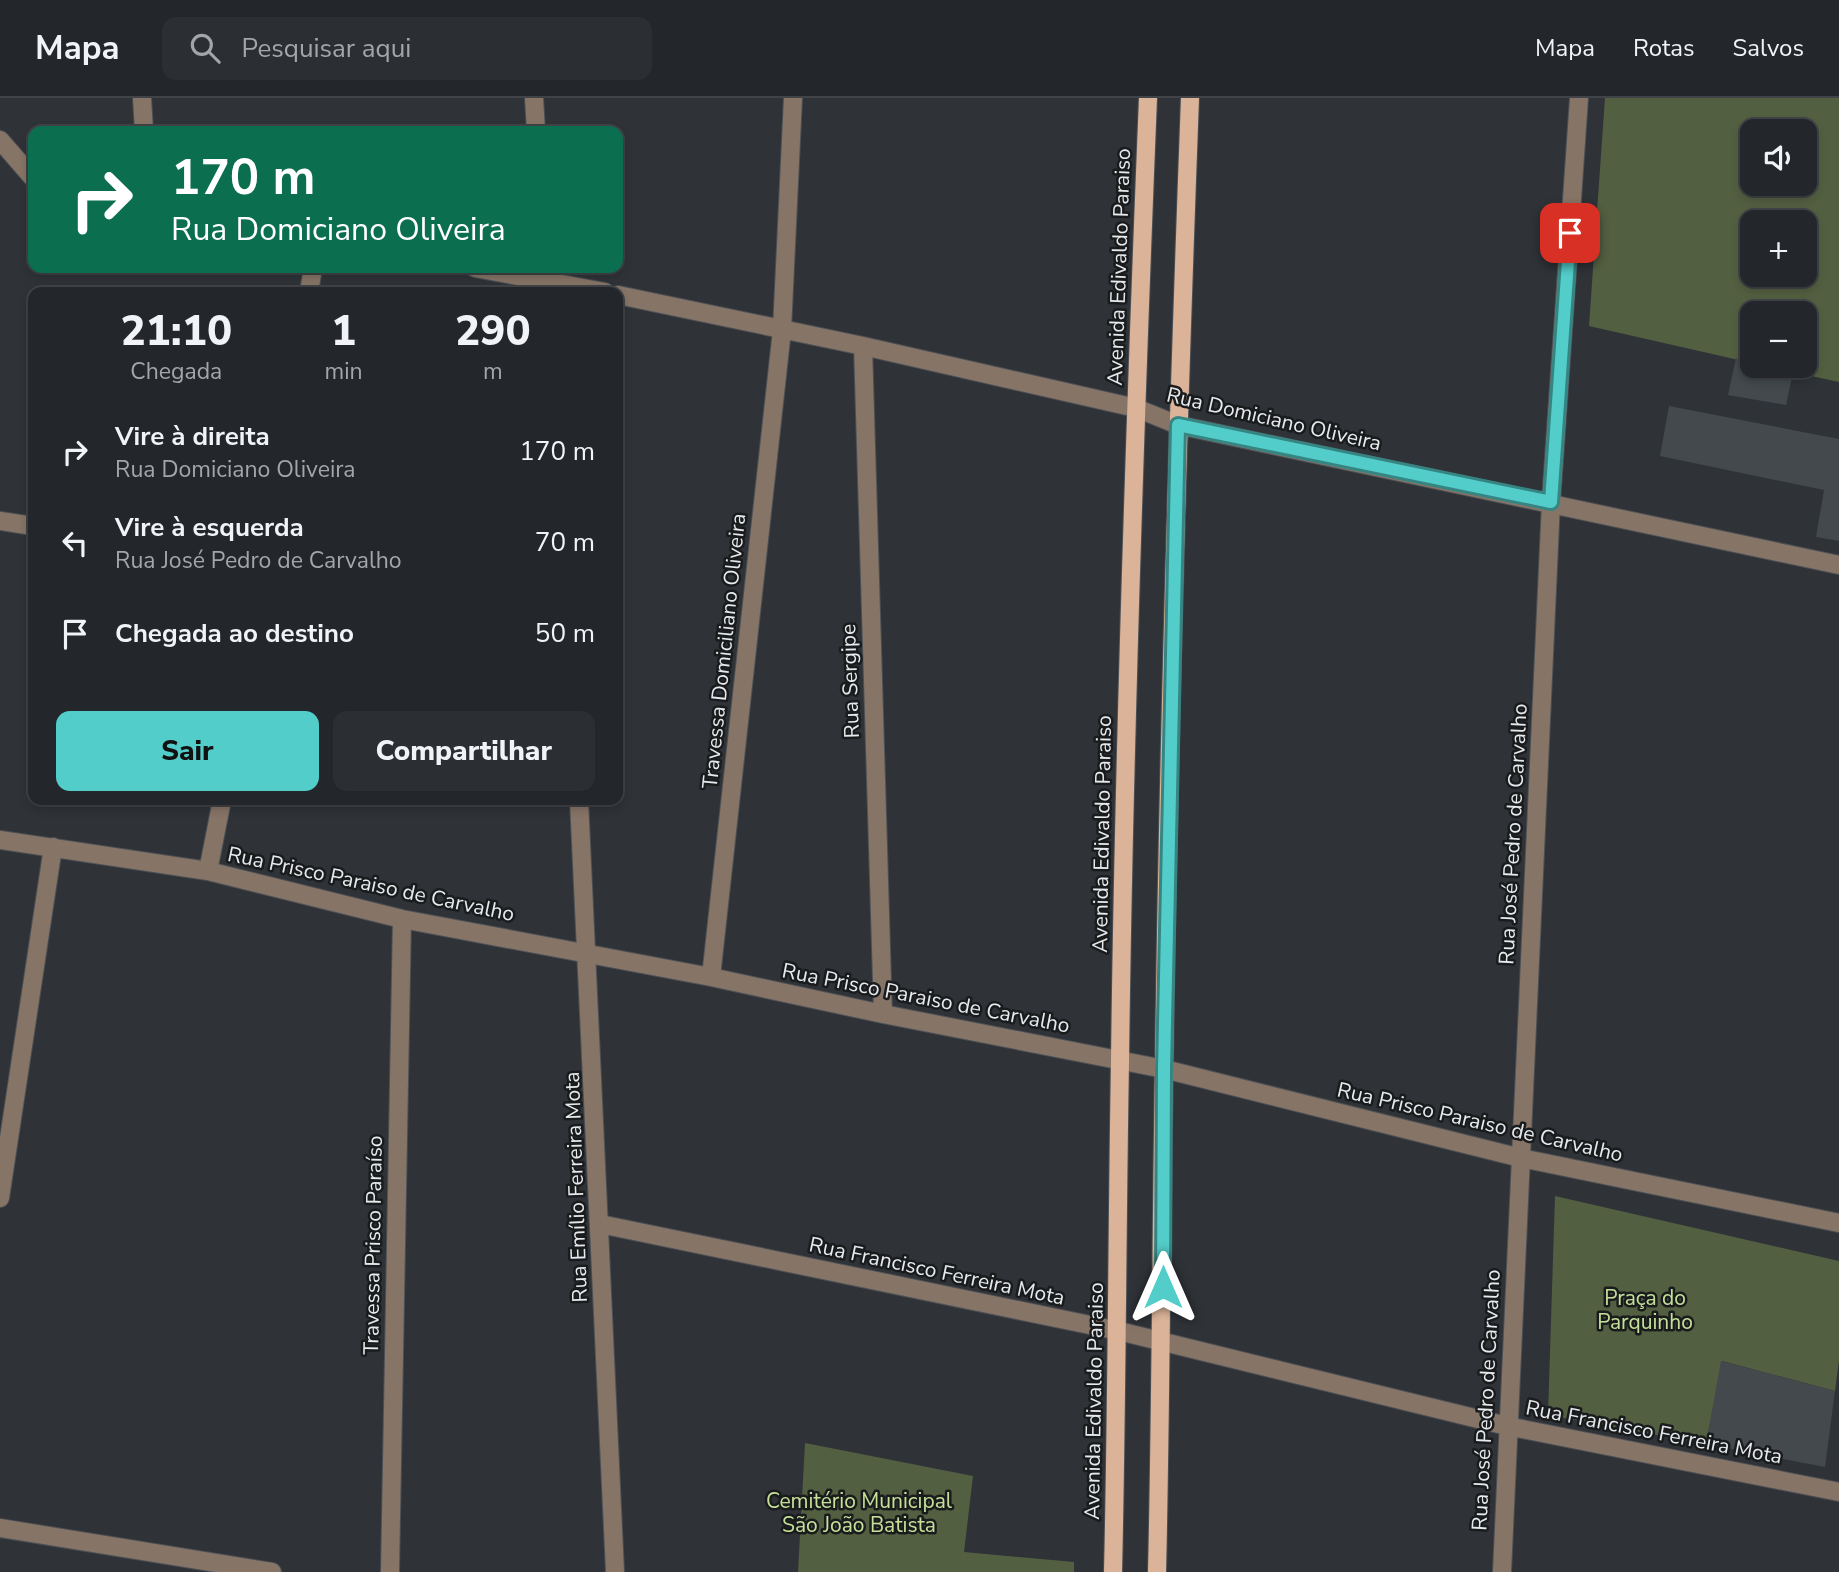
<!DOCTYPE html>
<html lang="pt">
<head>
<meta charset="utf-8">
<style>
	body { margin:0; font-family:"Nunito Sans",sans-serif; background:#2b2e32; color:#f1f3f6; height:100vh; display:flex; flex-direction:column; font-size:26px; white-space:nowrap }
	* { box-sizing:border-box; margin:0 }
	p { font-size:23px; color:#a3a5a8 }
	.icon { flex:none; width:38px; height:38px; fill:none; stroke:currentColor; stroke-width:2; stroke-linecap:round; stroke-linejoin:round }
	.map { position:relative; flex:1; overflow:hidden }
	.details { position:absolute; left:28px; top:189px; width:595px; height:518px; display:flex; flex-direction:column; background:#23262a; border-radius:14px; box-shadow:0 4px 10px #0003,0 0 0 2px #404347 }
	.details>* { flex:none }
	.banner { position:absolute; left:28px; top:28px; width:595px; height:147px; border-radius:14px; box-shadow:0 4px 10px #0003,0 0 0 2px #404347; background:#0b6e4f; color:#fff; overflow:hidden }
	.buttons { position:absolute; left:1740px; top:21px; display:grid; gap:14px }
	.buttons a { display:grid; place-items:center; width:77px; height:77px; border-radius:14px; background:#23262a; box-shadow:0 4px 10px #0003,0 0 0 2px #404347; font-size:35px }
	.pin { position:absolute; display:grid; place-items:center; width:60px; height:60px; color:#fff; margin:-30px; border-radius:14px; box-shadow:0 4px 10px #0006 }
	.me { position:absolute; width:77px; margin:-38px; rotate:0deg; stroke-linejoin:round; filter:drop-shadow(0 0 5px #0008) }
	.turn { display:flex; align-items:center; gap:24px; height:147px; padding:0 28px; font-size:32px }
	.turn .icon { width:91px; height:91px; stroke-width:2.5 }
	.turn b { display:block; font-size:49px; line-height:60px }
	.eta { display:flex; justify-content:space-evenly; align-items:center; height:119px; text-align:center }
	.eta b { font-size:42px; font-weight:800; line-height:49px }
	.action { display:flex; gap:14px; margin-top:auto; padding:14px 28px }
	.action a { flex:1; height:80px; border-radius:14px; background:#53cdc9; color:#111; font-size:28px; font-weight:800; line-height:80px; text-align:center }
	.action a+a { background:#2b2e32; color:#f1f3f6 }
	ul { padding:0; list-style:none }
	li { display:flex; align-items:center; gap:21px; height:91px; padding:0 28px }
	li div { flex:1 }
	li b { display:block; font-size:26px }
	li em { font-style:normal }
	header { display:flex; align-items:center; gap:42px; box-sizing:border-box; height:98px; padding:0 35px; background:#23262a; border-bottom:2px solid #404347 }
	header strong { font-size:33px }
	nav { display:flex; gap:38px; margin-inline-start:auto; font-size:24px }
	.search { width:490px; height:63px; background:#2b2e32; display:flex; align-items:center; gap:18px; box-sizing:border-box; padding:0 24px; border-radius:14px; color:#a3a5a8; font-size:26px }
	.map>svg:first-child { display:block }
	.green { fill:#535f41; fill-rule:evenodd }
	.building { fill:#44494e }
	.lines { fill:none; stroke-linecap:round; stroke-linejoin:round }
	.minor-casing { stroke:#4c5055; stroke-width:20 }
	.major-casing { stroke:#4c5055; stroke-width:20 }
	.minor { stroke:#867466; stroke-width:18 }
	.major { stroke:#dab398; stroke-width:18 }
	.route-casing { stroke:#368583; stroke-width:18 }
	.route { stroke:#53cdc9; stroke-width:12 }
	.labels { text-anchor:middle; stroke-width:5; stroke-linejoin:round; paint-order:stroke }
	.street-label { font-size:21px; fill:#e7eaed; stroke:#191b1d }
	.park-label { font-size:21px; fill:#c5e199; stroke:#191b1d }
</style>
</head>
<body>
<header>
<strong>Mapa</strong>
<div class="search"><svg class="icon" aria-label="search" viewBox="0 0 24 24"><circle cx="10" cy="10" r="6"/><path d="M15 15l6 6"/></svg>Pesquisar aqui</div>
<nav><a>Mapa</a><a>Rotas</a><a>Salvos</a></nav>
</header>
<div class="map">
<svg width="1839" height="1474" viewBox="0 0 1839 1474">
	<rect width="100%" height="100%" fill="#2f3338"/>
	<path class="green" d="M1605,0H1839V284L1766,268H1804V215H1752V265L1589,228ZM1752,33H1804V86H1752ZM1752,124H1804V177H1752Z
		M1555,1098L1839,1163V1262L1835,1293L1722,1263L1706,1346L1548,1317Z
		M805,1345L973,1378L964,1454L1074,1464V1474H798Z"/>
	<path class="building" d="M1736,260L1752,264V268L1793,274L1786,307L1728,297Z
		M1669,308L1839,341V443L1816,439L1824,392L1660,358Z
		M1721,1263L1835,1293L1825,1369L1706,1346Z"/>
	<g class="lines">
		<g class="minor-casing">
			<path id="minor" d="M142,0L144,33
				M534,0L536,33
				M0,42L33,80
				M475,170L605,194
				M309,194L313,170
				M618,197L863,248L1136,310L1178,327L1839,467
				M863,248L883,916
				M0,423L33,428
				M579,702L615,1474
				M0,742L208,773L402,821L711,879L883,916L1164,971L1521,1060L1839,1125
				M208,773L222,702
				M711,879L782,232L793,0
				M0,1100L53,749
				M600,1126L1119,1233L1507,1328L1839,1394
				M0,1430L272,1474
				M390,1474L402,821
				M1502,1474L1551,404L1579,0"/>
		</g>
		<g class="major-casing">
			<path id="major" d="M1113,1474C1117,1304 1117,1133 1120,963C1124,642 1135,321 1148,0
				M1157,1474C1161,1306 1161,1138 1164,970C1168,647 1178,323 1190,0"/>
		</g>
		<use href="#minor" class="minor"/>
		<use href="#major" class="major"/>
	</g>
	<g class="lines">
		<g class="route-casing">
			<path id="route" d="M1163,1189L1164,971L1178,327L1551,404L1570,135"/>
		</g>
		<use href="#route" class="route"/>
	</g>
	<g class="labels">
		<g class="street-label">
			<text transform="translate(1119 169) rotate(-88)" y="7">Avenida Edivaldo Paraiso</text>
			<text transform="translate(1274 321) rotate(13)" y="7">Rua Domiciano Oliveira</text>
			<text transform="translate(724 553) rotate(-84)" y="7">Travessa Domiciliano Oliveira</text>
			<text transform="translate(850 583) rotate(-92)" y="7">Rua Sergipe</text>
			<text transform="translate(1102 736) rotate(-89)" y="7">Avenida Edivaldo Paraiso</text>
			<text transform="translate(1513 736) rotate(-87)" y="7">Rua José Pedro de Carvalho</text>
			<text transform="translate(371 786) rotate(12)" y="7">Rua Prisco Paraiso de Carvalho</text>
			<text transform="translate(926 900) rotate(11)" y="7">Rua Prisco Paraiso de Carvalho</text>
			<text transform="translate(1480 1024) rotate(13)" y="7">Rua Prisco Paraiso de Carvalho</text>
			<text transform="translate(576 1089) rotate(-92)" y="7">Rua Emílio Ferreira Mota</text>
			<text transform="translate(373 1147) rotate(-89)" y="7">Travessa Prisco Paraíso</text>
			<text transform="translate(937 1173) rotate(12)" y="7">Rua Francisco Ferreira Mota</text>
			<text transform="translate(1486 1302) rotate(-87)" y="7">Rua José Pedro de Carvalho</text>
			<text transform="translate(1094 1303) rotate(-89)" y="7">Avenida Edivaldo Paraiso</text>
			<text transform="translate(1654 1334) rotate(11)" y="7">Rua Francisco Ferreira Mota</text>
		</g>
		<g class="park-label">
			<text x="1645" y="1207">Praça do<tspan x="1645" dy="24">Parquinho</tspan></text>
			<text x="859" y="1410">Cemitério Municipal<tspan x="859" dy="24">São João Batista</tspan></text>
		</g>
	</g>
</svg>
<div class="buttons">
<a><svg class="icon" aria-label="sound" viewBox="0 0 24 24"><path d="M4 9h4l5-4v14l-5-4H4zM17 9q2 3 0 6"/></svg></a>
<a>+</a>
<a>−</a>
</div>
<div class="pin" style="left:1570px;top:135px;background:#d93025"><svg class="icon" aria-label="arrive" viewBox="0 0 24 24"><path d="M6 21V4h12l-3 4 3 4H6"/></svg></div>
<svg class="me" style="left:1163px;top:1189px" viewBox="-20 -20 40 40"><path d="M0-17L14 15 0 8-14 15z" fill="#53cdc9" stroke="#fff" stroke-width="4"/></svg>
<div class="banner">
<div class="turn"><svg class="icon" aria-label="right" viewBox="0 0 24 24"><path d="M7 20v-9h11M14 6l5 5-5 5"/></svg><div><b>170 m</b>Rua Domiciano Oliveira</div></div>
</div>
<section class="details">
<div class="eta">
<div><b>21:10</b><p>Chegada</p></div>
<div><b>1</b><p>min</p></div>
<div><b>290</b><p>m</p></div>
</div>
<ul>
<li><svg class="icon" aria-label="right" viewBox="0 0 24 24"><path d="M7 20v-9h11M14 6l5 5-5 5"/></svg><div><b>Vire à direita</b><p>Rua Domiciano Oliveira</p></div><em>170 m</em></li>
<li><svg class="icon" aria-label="left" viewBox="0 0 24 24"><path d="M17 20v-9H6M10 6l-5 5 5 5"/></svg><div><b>Vire à esquerda</b><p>Rua José Pedro de Carvalho</p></div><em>70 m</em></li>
<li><svg class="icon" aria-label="arrive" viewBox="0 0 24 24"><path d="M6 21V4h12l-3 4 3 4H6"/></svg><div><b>Chegada ao destino</b></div><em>50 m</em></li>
</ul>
<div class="action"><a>Sair</a><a>Compartilhar</a></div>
</section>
</div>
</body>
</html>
